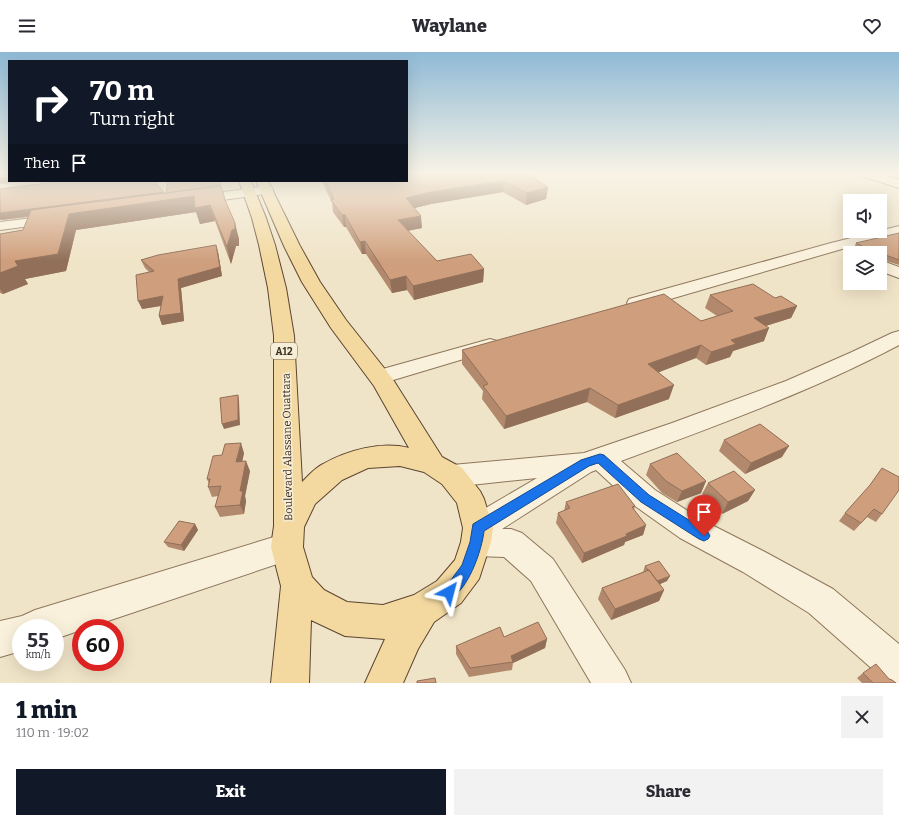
<!DOCTYPE html>
<html lang="en">
<head>
<meta charset="utf-8">
<style>
	body { margin:0; font-family:Bitter,serif; background:#f2f2f3; color:#2b2b33; height:100vh; display:flex; flex-direction:column; font-size:15px; white-space:nowrap }
	* { box-sizing:border-box; margin:0 }
	p { font-size:13px; color:#7c7c81 }
	.icon { flex:none; width:22px; height:22px; fill:none; stroke:currentColor; stroke-width:2; stroke-linecap:round; stroke-linejoin:round }
	.map { position:relative; height:631px; overflow:hidden }
	.panel { display:flex; flex-direction:column; background:#fff; flex:1 }
	.panel>* { flex:none }
	.hud { position:absolute; left:8px; top:8px; width:400px; height:122px; border-radius:0px; box-shadow:0 4px 16px #0002; background:#111827; color:#fff; overflow:hidden }
	.tools { position:absolute; left:843px; top:142px; display:grid; gap:8px }
	.tools a { display:grid; place-items:center; width:44px; height:44px; border-radius:0px; background:#fff; box-shadow:0 4px 16px #0002; font-size:20px }
	.speed { position:absolute; left:12px; top:567px; display:flex; gap:8px; font-size:20px; font-weight:700; text-align:center }
	.speed>* { display:grid; place-content:center; width:52px; height:52px; border-radius:50%; background:#fff; box-shadow:0 4px 16px #0002; line-height:1 }
	.speed small { font-size:10px; font-weight:400 }
	.speed .limit { border:6px solid #d22; background:#fff; color:#111 }
	.pin { position:absolute; display:grid; place-items:center; width:34px; height:34px; color:#fff; margin:-41px -17px; border-radius:50% 50% 50% 0; rotate:-45deg; box-shadow:0 0 4px #0007 }
	.pin .icon { rotate:45deg }
	.me { position:absolute; width:44px; margin:-22px; rotate:38deg; stroke-linejoin:round; filter:drop-shadow(0 0 3px #0008) }
	.turn { display:flex; align-items:center; gap:14px; height:84px; padding:0 16px; font-size:18px }
	.turn .icon { width:52px; height:52px; stroke-width:2.5 }
	.turn b { display:block; font-size:28px; line-height:34px }
	.then { display:flex; align-items:center; height:38px; padding:0 16px; background:#0003; gap:8px; font-size:15px }
	.round { display:grid; place-items:center; flex:none; width:42px; height:42px; border-radius:0px; background:#f2f2f3 }
	.overview { display:flex; align-items:center; justify-content:space-between; height:68px; padding:0 16px }
	h1 { font-size:24px; font-weight:800; line-height:30px; color:#111827 }
	.action { display:flex; gap:8px; margin-top:auto; padding:8px 16px }
	.action a { flex:1; height:46px; border-radius:0px; background:#111827; color:#fff; font-size:16px; font-weight:800; line-height:46px; text-align:center }
	.action a+a { background:#f2f2f3; color:#2b2b33 }
	header { display:flex; justify-content:space-between; align-items:center; height:52px; padding:0 16px; background:#fff; font-size:18px; font-weight:800 }
	.map>svg:first-child { display:block }
	.lines { fill:none; stroke-linecap:round; stroke-linejoin:round }
	.minor-casing { stroke:#8d765c; stroke-width:2 }
	.major-casing { stroke:#5b4430; stroke-width:2 }
	.minor { fill:#faf1dc; fill-rule:evenodd }
	.major { fill:#f3d9a0; fill-rule:evenodd }
	.wall { fill:#b2896c }
	.shaded-wall { fill:#916f58 }
	.building { fill:#cf9f7d; stroke:#916f58 }
	.route { fill:#1a73e8; stroke:#114b97 }
	.labels { text-anchor:middle; stroke-width:3; stroke-linejoin:round; paint-order:stroke }
	.shield { fill:#f7eed8; stroke:#756857; stroke-width:1 }
	.shield-label { font-size:10px; font-weight:bold; fill:#3d2e20 }
	.street-label { font-size:11px; fill:#3d2e20; stroke:#f7eed8 }
</style>
</head>
<body>
<header><svg class="icon" aria-label="menu" viewBox="0 0 24 24"><path d="M4 6h16M4 12h16M4 18h16"/></svg>Waylane<svg class="icon" aria-label="heart" viewBox="0 0 24 24"><path d="M12 20l-8-8c-3-5 5-10 8-4 3-6 11-1 8 4z"/></svg></header>
<div class="map">
<svg width="899" height="631" viewBox="0 0 899 631">
	<rect width="100%" height="100%" fill="#f0e4c8"/>
	<g class="lines">
		<g class="minor-casing">
			<path id="minor" d="M860,121H879L899,128V136L862,124Z
				M267,134L272,135L273,138L272,141L195,152L190,151L188,148L190,145L195,144Z
				M56,163L61,164L63,167L61,170L0,178V170Z
				M899,174V184L842,197L636,257L629,255L627,251L629,247L831,191Z
				M880,208L899,215V226L880,219Z
				M899,279V293C810,340 715,374 621,409L655,438L702,468L765,500L833,537L899,592V631H884L878,622L809,561L743,520L680,486L635,454L596,418L591,420L502,477H511L522,481L553,507L625,618L631,631H591L531,529L504,505L476,504L465,500L461,490L465,480L463,476L467,467L537,426L452,435L442,432L438,424L442,416L452,413L584,401L672,371L786,329L852,300L892,281Z
				M490,287L497,289L500,293L497,297L380,332L372,330L369,325L372,320Z
				M287,481L298,485L303,495L298,505L87,576H81V578L55,587V576H21V599L0,605V569L22,564L35,558Z"/>
		</g>
		<g class="major-casing">
			<path id="major" d="M239,129H251L266,166L275,193L286,236L294,284L302,430C308,424 315,416 323,412C348,398 381,389 409,396L374,334L331,276L302,230L284,194L256,129H268L300,194L320,230L346,268L392,326L442,405L462,416L480,439L484,447L493,476L491,490L479,527L461,551L434,570L418,597L403,631H365L385,587L345,584L311,568L309,631H271L281,534L271,495L274,474V284L268,236L259,193L252,166ZM400,414L424,420L442,432L457,451L463,476L461,490L455,508L437,529L414,543L383,553L347,550L324,538L312,525L303,495L304,475L315,452L342,428L368,416Z"/>
		</g>
		<use href="#minor" class="minor"/>
		<use href="#major" class="major"/>
	</g>
	<path class="wall" d="M526,121L548,135L546,147L526,153L503,140L431,152L414,156L422,176L408,179L437,209L484,217L483,230L414,248L407,238L392,241L366,202H362L346,175H344L333,160L332,151L322,129H407Z
		M0,137L165,141L223,138L226,150L239,187V194H236L231,212L215,169L200,172L196,160L76,178L66,219L25,227L28,232L3,242L0,241V182L23,178L29,165L1,168L0,167Z
		M899,181V213L880,207V201H865L854,196L856,191Z
		M216,193L218,200L222,224L181,236L184,269L162,273L159,264L161,254L142,257L149,220L145,216L141,208Z
		M710,243L775,246L797,254L791,266L766,274L764,289L733,299L730,305L706,313L696,306L658,320L669,347L615,366L587,350L504,377L482,347L483,339L462,312V298L701,269L717,264L705,256Z
		M724,388L782,405L745,422L719,399Z
		M244,401L242,410L250,419L245,444L246,449L244,462L220,465L215,455L218,444L212,445L208,435L209,432L207,427Z
		M650,412L706,429L701,441L677,450L662,441L646,423Z
		M882,416V462L876,470L867,465L854,479L839,469L845,461L868,436Z
		M708,431L755,438L748,449L722,462L702,442Z
		M566,450L635,454L634,458L646,473L643,483L625,490L624,493L582,511L556,471L558,461L564,459Z
		M195,472L198,478L184,499L168,495L164,490Z
		M645,514L667,529L660,532L664,538L659,549L611,568L598,547L602,536L643,520Z
		M504,585L547,587L545,596L513,611L512,618L469,625L456,602V594Z
		M863,621L889,627L896,631H862L857,626Z"/>
	<path class="shaded-wall" d="M9,125V129H30L0,132V126Z
		M504,129L503,140L431,152L407,158L406,146L431,140Z
		M548,135L546,147L526,153L527,141Z
		M164,140L166,146L1,168L0,167V161Z
		M194,144L210,153L215,169L200,172L196,160L76,178L66,219L25,227L28,232L3,242L0,237V221L15,209L69,162Z
		M342,163H345L346,175H344Z
		M421,164L422,176L399,180L398,168Z
		M235,171L239,187V194H236L231,212L227,195L232,178Z
		M365,189L366,202H362L360,190Z
		M216,193L218,200L222,224L181,236L184,269L162,273L159,264L178,227Z
		M484,217L483,230L414,248L413,234Z
		M406,224L407,238L392,241L390,228Z
		M163,244L166,253L142,257L138,249Z
		M797,254L791,266L749,279L754,266Z
		M769,276L764,289L733,299L730,305L706,313L711,300L731,288Z
		M701,293L696,306L644,326L648,312Z
		M674,333L669,347L615,366L618,353Z
		M590,336L587,350L504,377L506,364Z
		M238,343L239,348L240,373L224,377L222,372Z
		M241,391L244,401L240,420L236,410Z
		M789,394L782,405L745,422L751,411Z
		M246,409L250,419L245,444L246,449L244,462L240,453V439Z
		M706,429L701,441L677,450L682,439Z
		M755,438L748,449L722,462L728,450Z
		M195,472L198,478L184,499L181,493Z
		M646,473L643,483L625,490L624,493L582,511L584,501L626,482Z
		M670,524L667,529L653,535L656,530Z
		M664,538L659,549L611,568L615,557Z
		M547,587L545,596L513,611L511,604Z"/>
	<path class="building" d="M0,121H9V125L0,126Z
		M407,121H526L548,135L527,141L504,129L431,140L406,146L421,164L398,168L437,209L471,202L484,217L413,234L406,224L390,228L365,189L360,190L345,163H342L331,148L334,147L326,129H407Z
		M63,129H154L164,140L0,161V137Z
		M168,129H220L221,133L166,141Z
		M221,134L225,148L235,171V177L232,178L227,195L210,153L195,156L194,144L69,162L58,202L15,209L18,214L0,221V182L23,178L31,158Z
		M899,181V208L883,202L881,203L880,202V201H877L856,191Z
		M216,193L220,215L178,227L181,261L159,264L163,244L138,249L136,223L154,219L141,208L158,203Z
		M753,232L775,246L781,244L797,254L754,266L769,276L731,288L736,292L711,300L701,293L648,312L674,333L618,353L590,336L506,364L483,334L488,332L462,298L664,242L701,269L733,259L710,243Z
		M238,343V368L222,372L220,346Z
		M760,372L789,394L751,411L724,388Z
		M241,391L236,410L246,409L240,439H243L240,453L215,455L221,434L208,435L210,427H207L213,404L222,403L225,392Z
		M677,401L706,429L682,439L666,429L650,412Z
		M882,416L899,425V438L882,462L874,457L861,471L845,461L870,433Z
		M734,419L755,438L728,450L708,431Z
		M618,432L635,454L632,455L646,473L626,482L627,484L584,501L558,461L570,456L566,450Z
		M179,469L195,472L181,493L164,490Z
		M659,509L670,524L657,529L649,518H648L645,514Z
		M649,518L664,538L615,557L602,536Z
		M538,570L547,587L511,604L513,610L470,616L456,594L500,575L504,585Z
		M876,612L889,627L892,628L896,631H873L863,621Z
		M435,626L436,631H417V629Z"/>
	<linearGradient id="sky" x2="0" y2="1"><stop stop-color="#8fbad6"/><stop offset="0.58" stop-color="#f8f3e6"/><stop offset="1" stop-color="#f8f3e6" stop-opacity="0"/></linearGradient>
	<rect width="899" height="209" fill="url(#sky)"/>
	<path class="route" d="M600,402L604,403L649,443L708,480L710,484L708,487L704,489L699,487L641,450L598,411L589,414L484,479C482,498 468,539 449,547L444,545L442,540L462,513L470,490L473,472L581,408Z"/>
	<g class="labels">
		<rect class="shield" x="271" y="291" width="26" height="16" rx="3"/>
		<g class="shield-label">
			<text x="284" y="303">A12</text>
		</g>
		<g class="street-label">
			<text transform="translate(287 395) rotate(-91)" y="4">Boulevard Alassane Ouattara</text>
		</g>
	</g>
</svg>
<div class="tools">
<a><svg class="icon" aria-label="sound" viewBox="0 0 24 24"><path d="M4 9h4l5-4v14l-5-4H4zM17 9q2 3 0 6"/></svg></a>
<a><svg class="icon" aria-label="layers" viewBox="0 0 24 24"><path d="M12 4l9 5-9 5-9-5zM3 14l9 5 9-5"/></svg></a>
</div>
<div class="speed"><div>55<small>km/h</small></div><div class="limit">60</div></div>
<div class="pin" style="left:704px;top:484px;background:#d93025"><svg class="icon" aria-label="arrive" viewBox="0 0 24 24"><path d="M6 21V4h12l-3 4 3 4H6"/></svg></div>
<svg class="me" style="left:449px;top:540px" viewBox="-20 -20 40 40"><path d="M0-17L14 15 0 8-14 15z" fill="#1a73e8" stroke="#fff" stroke-width="4"/></svg>
<div class="hud">
<div class="turn"><svg class="icon" aria-label="right" viewBox="0 0 24 24"><path d="M7 20v-9h11M14 6l5 5-5 5"/></svg><div><b>70 m</b>Turn right</div></div>
<div class="then">Then<svg class="icon" aria-label="arrive" viewBox="0 0 24 24"><path d="M6 21V4h12l-3 4 3 4H6"/></svg></div>
</div>
</div>
<section class="panel">
<div class="overview"><div><h1>1 min</h1><p>110 m · 19:02</p></div><a class="round"><svg class="icon" aria-label="close" viewBox="0 0 24 24"><path d="M6 6l12 12M18 6L6 18"/></svg></a></div>
<div class="action"><a>Exit</a><a>Share</a></div>
</section>
</body>
</html>
